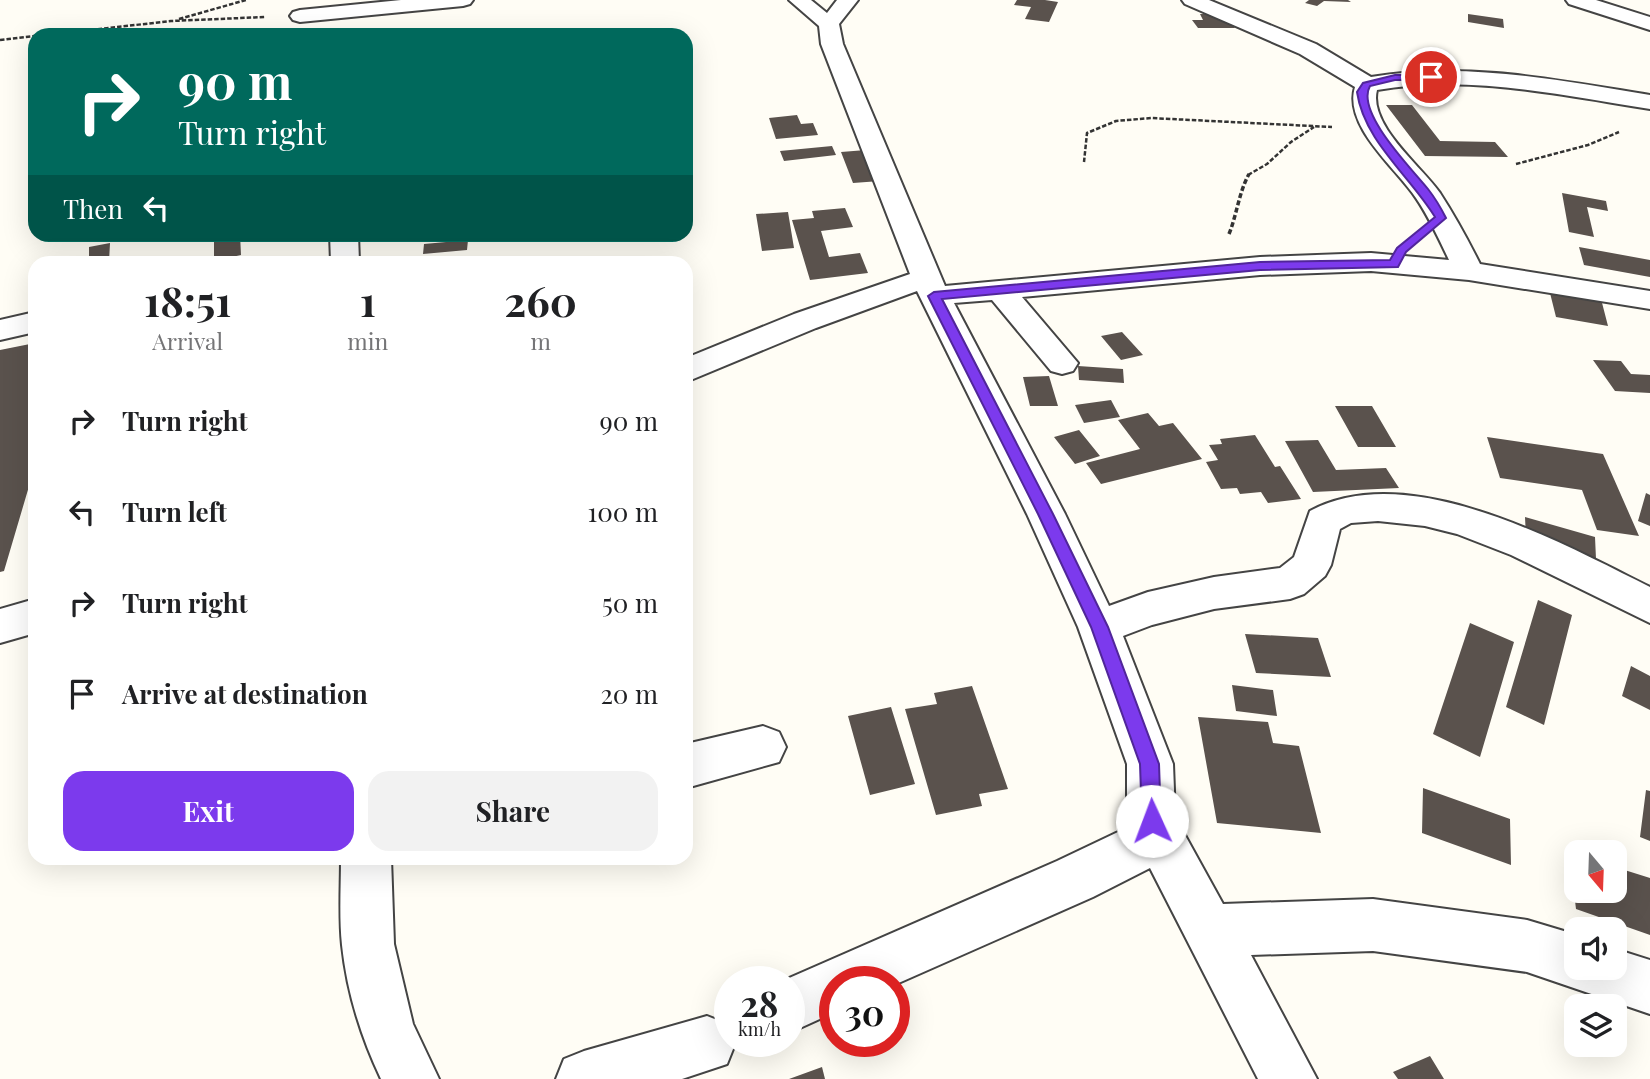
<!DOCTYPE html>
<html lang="en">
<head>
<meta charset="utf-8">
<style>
	body { margin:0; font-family:"Playfair Display",serif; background:#f2f2f2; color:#202124; height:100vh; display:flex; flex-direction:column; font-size:26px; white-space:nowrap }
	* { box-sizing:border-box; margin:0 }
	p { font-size:23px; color:#757577 }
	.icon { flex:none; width:38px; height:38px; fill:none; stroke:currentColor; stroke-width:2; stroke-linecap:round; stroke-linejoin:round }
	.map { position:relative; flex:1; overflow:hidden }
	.drawer { position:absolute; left:28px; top:256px; width:665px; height:609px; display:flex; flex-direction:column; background:#fff; border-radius:21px; box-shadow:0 7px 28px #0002 }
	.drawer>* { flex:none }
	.guide { position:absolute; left:28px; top:28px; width:665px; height:214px; border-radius:21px; box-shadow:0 7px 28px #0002; background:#00695c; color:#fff; overflow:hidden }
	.needle { width:46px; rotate:161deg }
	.fabs { position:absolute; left:1564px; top:840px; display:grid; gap:14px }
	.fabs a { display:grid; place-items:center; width:63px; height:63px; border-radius:14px; background:#fff; box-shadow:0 7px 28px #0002; font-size:35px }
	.speed { position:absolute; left:714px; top:966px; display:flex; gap:14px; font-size:35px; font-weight:700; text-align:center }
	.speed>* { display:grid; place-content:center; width:91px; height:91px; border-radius:50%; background:#fff; box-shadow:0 7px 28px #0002; line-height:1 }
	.speed small { font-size:18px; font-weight:400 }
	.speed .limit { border:10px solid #d22; background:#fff; color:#111 }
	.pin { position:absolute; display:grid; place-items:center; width:60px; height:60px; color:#fff; margin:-30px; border:4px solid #fff; border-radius:50%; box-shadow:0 2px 7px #0007 }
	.me { position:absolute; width:77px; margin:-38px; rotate:358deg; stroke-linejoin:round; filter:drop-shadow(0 0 5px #0008) }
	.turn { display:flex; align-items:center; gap:24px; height:147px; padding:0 35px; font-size:32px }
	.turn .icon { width:91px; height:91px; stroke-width:2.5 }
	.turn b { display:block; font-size:49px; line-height:60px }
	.then { display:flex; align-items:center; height:66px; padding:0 35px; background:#0003; gap:14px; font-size:26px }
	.eta { display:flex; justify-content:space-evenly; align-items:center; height:119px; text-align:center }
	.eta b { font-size:42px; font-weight:700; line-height:49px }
	.action { display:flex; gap:14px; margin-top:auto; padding:14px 35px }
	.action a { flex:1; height:80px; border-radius:21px; background:#7c3aed; color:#fff; font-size:28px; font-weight:700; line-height:80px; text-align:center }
	.action a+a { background:#f2f2f2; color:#202124 }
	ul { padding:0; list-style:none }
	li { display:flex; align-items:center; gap:21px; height:91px; padding:0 35px }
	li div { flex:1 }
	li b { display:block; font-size:26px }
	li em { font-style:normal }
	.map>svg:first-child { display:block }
	.building { fill:#5a524d }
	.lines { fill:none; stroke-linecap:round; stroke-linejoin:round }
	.street-casing { stroke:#444; stroke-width:4 }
	.path-far1 { stroke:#333; stroke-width:2.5; stroke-dasharray:4.5 2; stroke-linecap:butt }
	.path { stroke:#333; stroke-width:3.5; stroke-dasharray:5 2.5; stroke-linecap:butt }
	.street { fill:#fff; fill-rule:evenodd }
	.route { fill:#7c3aed; stroke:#51269a; stroke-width:2 }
</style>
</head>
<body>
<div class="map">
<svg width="1650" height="1079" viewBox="0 0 1650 1079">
	<rect width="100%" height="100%" fill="#fffdf5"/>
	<path class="building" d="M1017,0H1045L1058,2L1049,22L1025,19L1031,7L1014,5Z
		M1309,0H1348L1351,2L1324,1L1317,6L1305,3Z
		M1200,14H1225L1235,28H1198L1192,20H1203Z
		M1468,14L1503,19L1504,28L1468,22Z
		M1386,105H1412L1440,141L1495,142L1508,157L1425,156Z
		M797,115L801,124L813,123L818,135L776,139L769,118Z
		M832,146L836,155L784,161L780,151Z
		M866,150L880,181L853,183L841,152Z
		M1562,193L1606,201L1608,211L1587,207L1594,237L1569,232Z
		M845,208L853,227L821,231L829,257L860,253L868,273L810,280L792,220L814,218L812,211Z
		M788,212L794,248L762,251L756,214Z
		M214,234H240L241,255L214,261Z
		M468,240L467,250L423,254L424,244Z
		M110,243L109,262H89V247Z
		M1579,247L1650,260V277L1584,265Z
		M1548,285L1600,295L1608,326L1556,317Z
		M1122,332L1143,355L1121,360L1101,336Z
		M35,343V466L4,571L0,572V350Z
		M1593,360L1621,361L1631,374L1650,375V393L1615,391Z
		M1078,366L1123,369L1124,383L1079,380Z
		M1049,376L1058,406H1030L1023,377Z
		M1111,400L1120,417L1084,423L1075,405Z
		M1335,406H1372L1396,447H1358Z
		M1148,413L1159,426L1173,423L1202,459L1101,484L1086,463L1140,449L1118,420Z
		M1079,430L1100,456L1075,464L1054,437Z
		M1255,435L1275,467L1280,466L1301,499L1268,503L1261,492L1240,494L1237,488L1221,489L1206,462L1218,460L1209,445L1222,444L1220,439Z
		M1487,437L1603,454L1639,536L1597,530L1582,490L1500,478Z
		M1318,440L1336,470L1386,468L1399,488L1313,492L1285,441Z
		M1646,493L1650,495V526L1638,521Z
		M1525,517L1595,537L1596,559L1526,538Z
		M1538,600L1572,615L1544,725L1506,707Z
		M1470,623L1514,642L1480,757L1433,734Z
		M1245,634L1318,638L1331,677L1256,673Z
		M1631,666L1650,676V710L1622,696Z
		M1232,685L1273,690L1277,716L1236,711Z
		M972,686L1008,789L979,794L982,806L936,815L905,709L937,704L934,693Z
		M891,707L915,784L870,795L848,716Z
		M1198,717L1268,722L1273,743L1299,746L1321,833L1217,823Z
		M1423,788L1510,819L1511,865L1422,833Z
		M1646,790L1650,791V841L1640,837Z
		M1569,852L1577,854V891H1615V867L1650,878V935L1576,909Z
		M1430,1056L1444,1079H1398L1393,1072Z
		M822,1067L825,1079H789Z"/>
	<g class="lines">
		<g class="street-casing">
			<path id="street" d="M401,0H473L470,4L463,6L300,22L293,20L290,16L293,12L300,10Z
				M789,0H811L827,13L837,0H858L839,24L843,44L945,286L1260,257L1371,253L1449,260C1439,239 1429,217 1416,198C1396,168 1343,126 1355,87L1300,54L1185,4L1182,0H1209L1316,44L1371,77C1464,61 1557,80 1650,95V109C1560,95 1468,74 1377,90C1368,125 1422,167 1440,193C1455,216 1468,240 1480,264L1650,291V309L1469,280L1371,271L1260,275L1022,297L1078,363L1073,371L1062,374L1051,371L992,300L954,303L1065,514L1109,606L1148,592L1214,577L1280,568L1294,557L1310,511C1409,458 1559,542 1650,587V623L1511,555L1457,534L1425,526L1378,521L1351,523L1340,529L1331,565L1325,576L1304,594L1290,599L1214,609L1152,625L1123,636L1173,764L1175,817L1223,904L1373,899L1527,920L1577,935V968H1615V949L1650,960V1014L1527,972L1373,951L1251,955L1317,1079H1258L1150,868L1093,897L894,985V982H835V1012L789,1033V982H780L1057,861L1118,832L1127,816V764L1078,627L1027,514L917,291L816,328L686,382V358L794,314L910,274L821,44L819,26Z
				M1566,0H1596L1650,17V30L1569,4Z
				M330,234H358L359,262H331Z
				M35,312V332L0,340V320Z
				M35,599V633L0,643V609Z
				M763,726L779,732L786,747L779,762L686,788V744Z
				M341,858H391L394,944L413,1024L439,1079H381C361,1037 347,992 342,945C339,917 341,886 341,858Z
				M707,1016L727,1024L730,1041L735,1044L727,1064L682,1079H556L564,1059L584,1051Z"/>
		</g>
		<path class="path-far1" d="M179,19L246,0
			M46,35L171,21L265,17
			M0,40L35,36
			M1084,162L1087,133L1116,121L1151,118L1332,127
			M1516,164L1588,145L1619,132
			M1248,175L1267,164L1291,142L1314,127"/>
		<path class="path" d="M1229,234C1237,214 1239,192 1249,174"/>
		<use href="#street" class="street"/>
	</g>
	<path class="route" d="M1395,75H1431L1436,77L1431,80H1395L1370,86C1355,112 1412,169 1428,189C1435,198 1441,208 1446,218L1406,252L1398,267L1260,270L942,299L1053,514L1108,627L1159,764L1161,821L1159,828L1152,831L1144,828L1142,821L1140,764L1091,627L1038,514L928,296L934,292L1260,262L1390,260L1397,248L1435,217C1410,176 1364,141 1357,92L1363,83Z"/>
</svg>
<div class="fabs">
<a><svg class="needle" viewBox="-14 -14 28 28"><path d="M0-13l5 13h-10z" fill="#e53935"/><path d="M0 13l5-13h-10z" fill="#757577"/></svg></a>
<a><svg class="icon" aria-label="sound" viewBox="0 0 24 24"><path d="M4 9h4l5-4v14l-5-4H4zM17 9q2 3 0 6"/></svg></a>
<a><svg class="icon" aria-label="layers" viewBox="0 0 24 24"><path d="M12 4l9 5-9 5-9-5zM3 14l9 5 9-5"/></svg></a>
</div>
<div class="speed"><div>28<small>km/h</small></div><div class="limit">30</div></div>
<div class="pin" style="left:1431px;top:77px;background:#d93025"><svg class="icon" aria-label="arrive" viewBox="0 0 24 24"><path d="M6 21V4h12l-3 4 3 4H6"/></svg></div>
<svg class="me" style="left:1152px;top:821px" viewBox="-20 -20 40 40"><circle r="19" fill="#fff"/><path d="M0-13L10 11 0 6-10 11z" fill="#7c3aed"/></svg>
<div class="guide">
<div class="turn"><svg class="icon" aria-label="right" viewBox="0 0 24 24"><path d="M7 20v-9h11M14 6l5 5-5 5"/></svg><div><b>90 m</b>Turn right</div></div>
<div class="then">Then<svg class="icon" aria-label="left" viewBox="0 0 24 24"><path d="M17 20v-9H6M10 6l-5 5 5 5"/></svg></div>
</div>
<section class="drawer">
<div class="eta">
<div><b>18:51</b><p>Arrival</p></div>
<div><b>1</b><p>min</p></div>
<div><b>260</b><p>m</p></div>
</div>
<ul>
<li><svg class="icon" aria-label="right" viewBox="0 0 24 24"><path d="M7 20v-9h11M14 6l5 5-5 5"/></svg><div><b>Turn right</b></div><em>90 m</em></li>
<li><svg class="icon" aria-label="left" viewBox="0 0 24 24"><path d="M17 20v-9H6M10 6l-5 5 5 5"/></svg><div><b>Turn left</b></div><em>100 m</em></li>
<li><svg class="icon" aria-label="right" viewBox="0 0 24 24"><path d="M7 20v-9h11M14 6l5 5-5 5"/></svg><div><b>Turn right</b></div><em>50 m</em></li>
<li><svg class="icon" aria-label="arrive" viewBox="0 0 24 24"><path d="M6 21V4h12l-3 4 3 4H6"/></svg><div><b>Arrive at destination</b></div><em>20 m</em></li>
</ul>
<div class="action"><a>Exit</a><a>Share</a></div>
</section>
</div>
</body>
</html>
